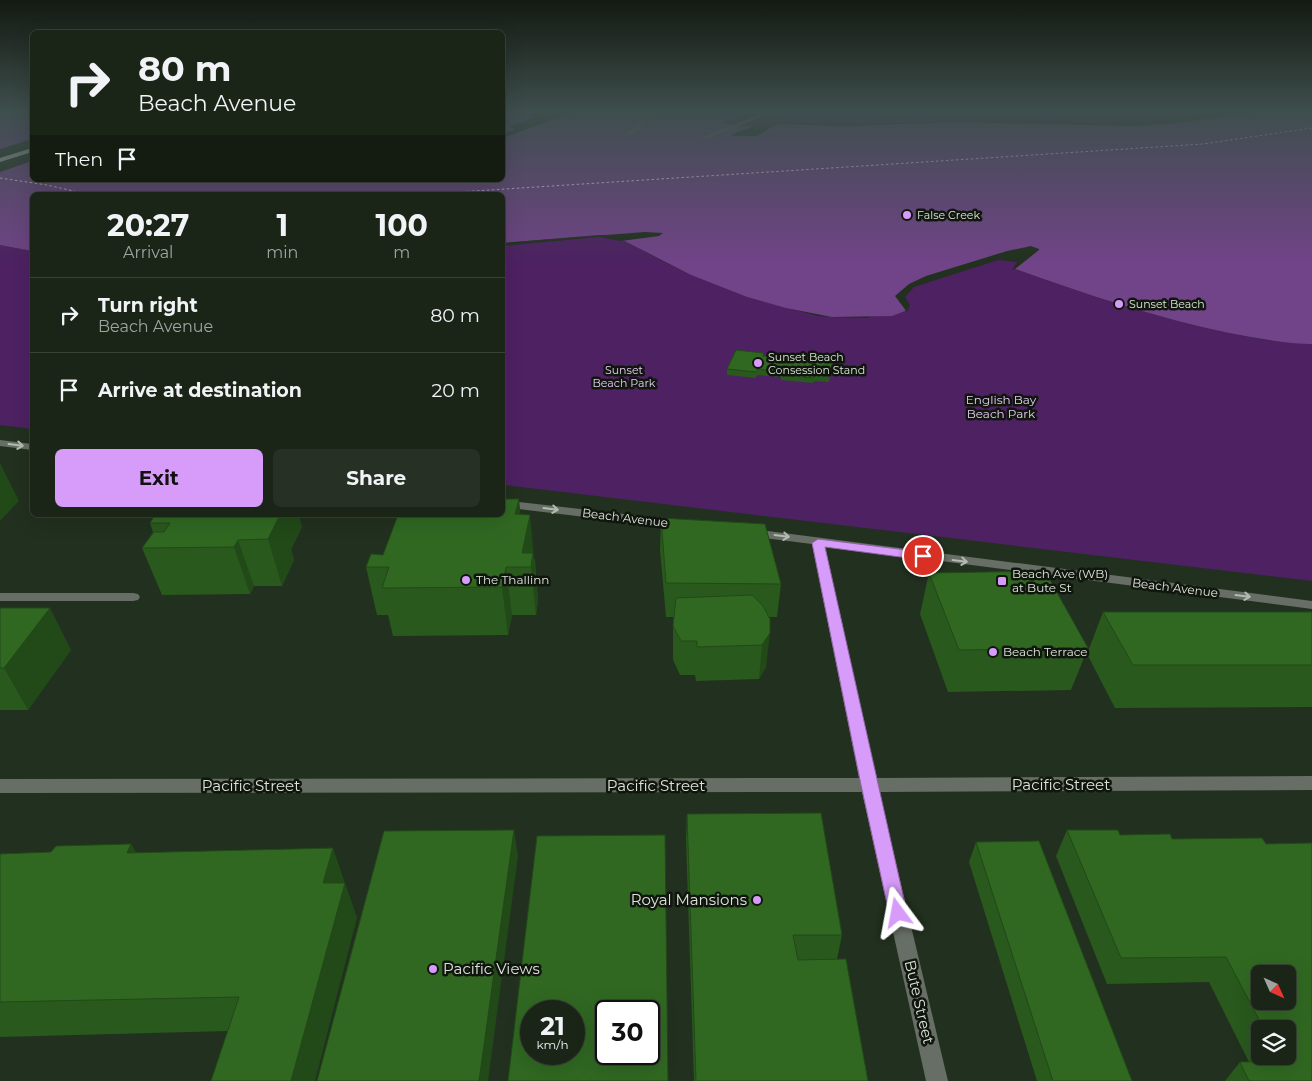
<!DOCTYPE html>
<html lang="en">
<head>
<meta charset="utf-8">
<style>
	body { margin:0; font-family:Montserrat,sans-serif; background:#273024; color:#f1f3f6; height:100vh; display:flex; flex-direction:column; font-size:19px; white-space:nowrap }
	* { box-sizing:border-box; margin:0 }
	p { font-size:16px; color:#9fa4a1 }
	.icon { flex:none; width:28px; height:28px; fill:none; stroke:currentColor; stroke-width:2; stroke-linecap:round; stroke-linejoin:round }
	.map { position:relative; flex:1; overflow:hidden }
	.panel { position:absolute; left:30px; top:192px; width:475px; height:325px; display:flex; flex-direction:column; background:#1a2417; border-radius:8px; box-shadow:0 5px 20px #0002,0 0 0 1px #384136 }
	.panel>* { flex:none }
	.top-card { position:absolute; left:30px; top:30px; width:475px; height:152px; border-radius:8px; box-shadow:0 5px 20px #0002,0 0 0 1px #384136; background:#1a2417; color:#f1f3f6; overflow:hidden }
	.needle { width:32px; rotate:135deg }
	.tools { position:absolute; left:1251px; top:965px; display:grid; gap:10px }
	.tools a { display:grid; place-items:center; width:45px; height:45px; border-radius:8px; background:#1a2417; box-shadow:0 5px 20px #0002,0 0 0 1px #384136; font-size:25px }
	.speed { position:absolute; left:520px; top:1000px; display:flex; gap:10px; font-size:25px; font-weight:700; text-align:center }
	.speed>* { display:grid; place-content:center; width:65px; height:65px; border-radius:50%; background:#1a2417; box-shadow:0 5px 20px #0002,0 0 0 1px #384136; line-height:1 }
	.speed small { font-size:12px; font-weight:400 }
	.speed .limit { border:2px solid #111; border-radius:8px; background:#fff; color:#111 }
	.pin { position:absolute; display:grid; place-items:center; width:42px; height:42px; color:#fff; margin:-21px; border:2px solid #fff; border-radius:50%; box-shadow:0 1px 5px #0007 }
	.me { position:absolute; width:55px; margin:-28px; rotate:347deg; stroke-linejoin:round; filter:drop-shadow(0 0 4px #0008) }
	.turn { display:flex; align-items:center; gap:18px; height:105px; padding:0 25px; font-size:22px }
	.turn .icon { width:65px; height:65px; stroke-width:2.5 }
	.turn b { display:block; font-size:35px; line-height:42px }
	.then { display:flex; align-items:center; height:48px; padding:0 25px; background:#0003; gap:10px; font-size:19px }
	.eta { display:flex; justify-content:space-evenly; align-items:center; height:85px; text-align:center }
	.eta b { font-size:30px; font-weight:700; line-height:35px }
	.cta { display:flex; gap:10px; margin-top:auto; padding:10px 25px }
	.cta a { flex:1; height:58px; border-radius:8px; background:#d79bf9; color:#111; font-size:20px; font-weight:700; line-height:58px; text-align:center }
	.cta a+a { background:#273024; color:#f1f3f6 }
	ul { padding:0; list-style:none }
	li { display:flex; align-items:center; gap:15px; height:75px; padding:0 25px; border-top:1px solid #384136 }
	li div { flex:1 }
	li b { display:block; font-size:19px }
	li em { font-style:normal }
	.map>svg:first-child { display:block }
	.green { fill:#4d2162 }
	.water { fill:#714388 }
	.pier { fill:#22301f }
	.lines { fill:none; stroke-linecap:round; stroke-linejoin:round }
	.ferry { stroke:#e9d1f8; stroke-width:1; stroke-dasharray:2.5 2.5; stroke-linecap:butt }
	.minor { fill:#676e65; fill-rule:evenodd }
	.major { fill:#a1b09e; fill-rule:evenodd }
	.wall { fill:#29591d; fill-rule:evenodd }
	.shaded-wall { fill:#224918 }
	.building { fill:#306822; stroke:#224918; fill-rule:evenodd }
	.oneway { stroke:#b3bbb0 }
	.route { fill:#d79bf9; stroke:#8c65a2 }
	.poi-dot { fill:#d79bf9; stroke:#10160e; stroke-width:2 }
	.labels { text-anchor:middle; stroke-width:5; stroke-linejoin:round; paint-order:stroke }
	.far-poi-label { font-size:11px; fill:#dce5d9; stroke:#10160e; text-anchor:start }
	.far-park-label { font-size:11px; fill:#e4cbf2; stroke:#10160e }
	.park-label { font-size:12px; fill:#e4cbf2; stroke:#10160e }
	.street-label { font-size:12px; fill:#dce5d9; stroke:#10160e }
	.poi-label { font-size:12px; fill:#dce5d9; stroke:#10160e; text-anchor:start }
	.near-street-label { font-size:15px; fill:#dce5d9; stroke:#10160e }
	.near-poi-label { font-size:15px; fill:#dce5d9; stroke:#10160e; text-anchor:end }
</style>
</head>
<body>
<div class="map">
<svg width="1312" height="1081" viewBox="0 0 1312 1081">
	<rect width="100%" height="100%" fill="#22301f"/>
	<path class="green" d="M663,111H1249L1144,123L846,126L792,124H777L740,132L720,123L719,114Z
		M599,235L626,240L649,254L691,275L747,297L818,316L832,317L868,318L902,297L913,285L998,258L1021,262L1015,269C1085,294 1155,318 1229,333C1256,338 1284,344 1312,344V581L503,485V243Z
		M0,245L32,251V429L0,425Z"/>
	<path class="water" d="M0,111H32V180H502L503,111L707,113L738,116L722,123L753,127L740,131L777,124H792L846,126L992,121L1106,125L1249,111H1312V344C1284,344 1257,338 1229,333C1156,318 1085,294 1015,269L1021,262L998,258L913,285L903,296L907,306L905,311L892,316L832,317L786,308L747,297L691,275L615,236L599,235L503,243L502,195H32V251L0,245Z"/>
	<path class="pier" d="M539,111H575L503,138V134L516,129L508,127L534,117L527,116Z
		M1229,111H1265L1167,124L1132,126L949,122L846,126L777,124L757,136H731L735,133L755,126L777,122L867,124L992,119L1106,123L1144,121Z
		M32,139V161L0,172V149Z
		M645,232L663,233L659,236L621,241L599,237L502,246L503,243Z
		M1031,246L1039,249V250L1015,269L1012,270L1017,262L998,260L914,287L905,297L910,305L907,312L895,296L909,284L926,276L1007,251Z"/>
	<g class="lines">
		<path class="ferry" d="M0,178L47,185L91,195
			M412,195L1203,144L1312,128"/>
		<path class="minor" d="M653,111H658L632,135H628V133Z
			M768,111H775L706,139L701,138Z
			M0,440L32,444V450L0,446Z
			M502,500L676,520L682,524L676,528L502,507Z
			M753,529L1312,601V609L825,546L876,778L1312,776V790L879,792L948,1081H926L862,792L0,793V779L859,778L812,544L749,536L747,533Z
			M0,593H133L138,594L140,597L138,600L133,601H0Z"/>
		<path class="major" d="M32,148V152L0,162V158Z"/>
	</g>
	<path class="wall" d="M534,111H562L548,116L534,113Z
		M764,353L763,356L832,363L829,382L814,381L813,383L781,380V377L757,375L756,378L727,375V369Z
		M521,514L535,561L538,600L536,615H512L508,635L393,636L388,615H377L366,567L383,555Z
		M155,515L302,527L291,549L294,560L282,586H254L250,594L162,595L142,548L153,532L150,523Z
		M661,518L781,584L777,617H769L766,667L759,679L696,681L695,675H680L673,660V626L674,617H666L660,550Z
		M929,573L1088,648L1071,690L948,692L920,614Z
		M0,608L71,650L28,710H0Z
		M1103,612H1312V707L1115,708L1087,654Z
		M687,814L842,935L837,959L868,1081H694L686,840Z
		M1067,830H1118L1120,835L1170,834L1172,839L1262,838L1266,844L1312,843V1081H1225L1240,1062H1249L1209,982L1107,984L1056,856ZM1260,974H1288V1001H1260ZM1260,1029H1288V1056H1260Z
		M976,842L1132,1081H1037L969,862Z
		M131,844L136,853L345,883V884L357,918L228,1031L0,1037V854L51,852Z"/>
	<path class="shaded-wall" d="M548,111H562L548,116Z
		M0,463L19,501L0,521Z
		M519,499L524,545L515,514Z
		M273,515H299L302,527L291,549L294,560L282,586L268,539Z
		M530,515L538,600L536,615L531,567L522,553Z
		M238,540L254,586L250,594L234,547Z
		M506,567L512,615L508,635L502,587Z
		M50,608L71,650L28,710L4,668Z
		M770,633L766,667L759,679L762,645Z
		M514,830L518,856L488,1081H479Z
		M131,844L151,879L127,853Z
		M333,848L357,918L315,1081H291L323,883Z"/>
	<path class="building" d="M736,350L764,353L763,356L818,358L817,361L832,363L830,376L814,375L813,378L782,375V372L758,369L756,372L727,369Z
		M502,499H519L515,514L530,515L522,553H533L531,567H506L502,587L382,588L389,567H366L371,554L383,555L398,515H502Z
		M155,515H280L268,539L238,540L234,547L142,548L154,532H164L170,523H150Z
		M661,518L765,524L781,584L666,583Z
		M1045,571L1088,648L959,650L929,573Z
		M752,595L763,606L770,619V633L762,645L697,647V641H681L673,626L676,598Z
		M0,608H50L4,668H0Z
		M1103,612H1312V665H1133Z
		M821,813L842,935H793L798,960L846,959L868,1081H696L687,814Z
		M514,830L479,1081H317L384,831Z
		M1067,830H1118L1120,835L1170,834L1172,839L1262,838L1266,844L1312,843V1081H1249L1240,1062L1281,1061L1278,1056H1288V1029H1264L1226,957L1121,958ZM1260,974H1288V1001H1260Z
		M665,835L668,1081H508L537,836ZM531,1011H574V1054H531ZM606,1011H649V1054H606Z
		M1039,841L1132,1081H1053L976,842Z
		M131,844L127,853L333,848L323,883H345L291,1081H211L239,997L0,1002V854L51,852L56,846Z"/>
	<defs><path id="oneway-shaft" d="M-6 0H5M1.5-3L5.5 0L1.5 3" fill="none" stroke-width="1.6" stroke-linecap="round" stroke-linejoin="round" transform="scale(1.25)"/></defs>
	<g class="oneway">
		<use href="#oneway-shaft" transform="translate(16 445) rotate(7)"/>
		<use href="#oneway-shaft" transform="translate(551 509) rotate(7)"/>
		<use href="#oneway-shaft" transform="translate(782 536) rotate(7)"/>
		<use href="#oneway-shaft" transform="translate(960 561) rotate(7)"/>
		<use href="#oneway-shaft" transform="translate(1243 596) rotate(7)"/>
	</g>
	<linearGradient id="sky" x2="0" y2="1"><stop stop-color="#131a11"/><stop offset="0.42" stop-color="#3e4e4d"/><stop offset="1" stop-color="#3e4e4d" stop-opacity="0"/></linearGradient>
	<rect width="1312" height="263" fill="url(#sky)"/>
	<path class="route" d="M818,539L923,552L928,556L923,560L825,547L907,913L904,919L898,921L892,919L889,913L861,785L812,543Z"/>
	<g class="poi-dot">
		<circle cx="907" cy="215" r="5"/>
		<circle cx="1119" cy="304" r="5"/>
		<circle cx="758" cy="363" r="5"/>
		<circle cx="466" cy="580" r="5"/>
		<rect x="997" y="576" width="10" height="10" rx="2.5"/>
		<circle cx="993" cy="652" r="5"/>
		<circle cx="757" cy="900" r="5"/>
		<circle cx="433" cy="969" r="5"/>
	</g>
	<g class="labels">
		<g class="far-poi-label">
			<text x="917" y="219">False Creek</text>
			<text x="1129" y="308">Sunset Beach</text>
			<text x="768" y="361">Sunset Beach<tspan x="768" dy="13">Consession Stand</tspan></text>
		</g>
		<g class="far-park-label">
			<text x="624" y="374">Sunset<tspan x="624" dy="13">Beach Park</tspan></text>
		</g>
		<g class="park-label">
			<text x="1001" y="404">English Bay<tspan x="1001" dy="14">Beach Park</tspan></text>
		</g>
		<g class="street-label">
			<text transform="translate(625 518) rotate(7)" y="4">Beach Avenue</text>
			<text transform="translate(1175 588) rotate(7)" y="4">Beach Avenue</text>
		</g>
		<g class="poi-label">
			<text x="1012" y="578">Beach Ave (WB)<tspan x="1012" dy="14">at Bute St</tspan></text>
			<text x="476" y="584">The Thallinn</text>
			<text x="1003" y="656">Beach Terrace</text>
		</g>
		<g class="near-street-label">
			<text x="1061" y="790">Pacific Street</text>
			<text x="251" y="791">Pacific Street</text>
			<text x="656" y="791">Pacific Street</text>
			<text transform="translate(919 1002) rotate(77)" y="5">Bute Street</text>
		</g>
		<g class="near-poi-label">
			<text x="747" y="905">Royal Mansions</text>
			<text x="443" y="974" text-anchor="start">Pacific Views</text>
		</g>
	</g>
</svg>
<div class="tools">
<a><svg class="needle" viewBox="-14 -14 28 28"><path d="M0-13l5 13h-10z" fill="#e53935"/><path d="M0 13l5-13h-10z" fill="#9fa4a1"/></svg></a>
<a><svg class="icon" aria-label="layers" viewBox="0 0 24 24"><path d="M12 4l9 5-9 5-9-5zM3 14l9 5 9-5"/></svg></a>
</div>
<div class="speed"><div>21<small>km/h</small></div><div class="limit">30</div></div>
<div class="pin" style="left:923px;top:556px;background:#d93025"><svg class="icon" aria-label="arrive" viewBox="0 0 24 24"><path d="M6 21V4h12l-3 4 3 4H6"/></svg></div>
<svg class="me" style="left:898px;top:913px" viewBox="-20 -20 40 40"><path d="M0-17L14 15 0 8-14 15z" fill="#d79bf9" stroke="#fff" stroke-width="4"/></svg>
<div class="top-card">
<div class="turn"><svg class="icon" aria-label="right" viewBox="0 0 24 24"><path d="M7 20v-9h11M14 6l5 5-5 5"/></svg><div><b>80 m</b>Beach Avenue</div></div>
<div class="then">Then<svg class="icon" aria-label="arrive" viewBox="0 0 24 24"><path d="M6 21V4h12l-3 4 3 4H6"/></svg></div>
</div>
<section class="panel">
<div class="eta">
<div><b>20:27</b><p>Arrival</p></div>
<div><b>1</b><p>min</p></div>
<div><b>100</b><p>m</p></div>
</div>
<ul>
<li><svg class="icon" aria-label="right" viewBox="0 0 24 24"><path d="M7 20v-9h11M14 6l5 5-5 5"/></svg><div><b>Turn right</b><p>Beach Avenue</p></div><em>80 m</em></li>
<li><svg class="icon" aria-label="arrive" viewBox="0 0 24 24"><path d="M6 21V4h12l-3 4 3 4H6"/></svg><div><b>Arrive at destination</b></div><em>20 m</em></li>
</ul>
<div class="cta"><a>Exit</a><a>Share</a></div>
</section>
</div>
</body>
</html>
